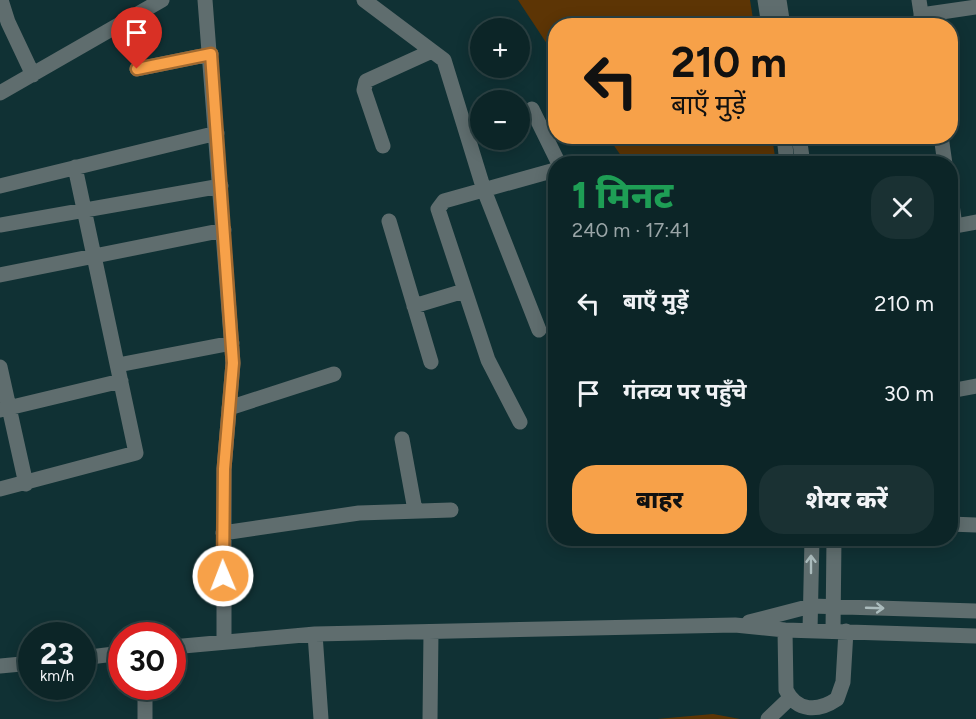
<!DOCTYPE html>
<html lang="hi">
<head>
<meta charset="utf-8">
<style>
	body { margin:0; font-family:Figtree,"Noto Sans Devanagari",sans-serif; background:#1a3133; color:#f1f3f6; height:100vh; display:flex; flex-direction:column; font-size:22px; white-space:nowrap }
	* { box-sizing:border-box; margin:0 }
	p { font-size:20px; color:#9aa5a7 }
	.icon { flex:none; width:33px; height:33px; fill:none; stroke:currentColor; stroke-width:2; stroke-linecap:round; stroke-linejoin:round }
	.map { position:relative; flex:1; overflow:hidden }
	.details { position:absolute; left:548px; top:156px; width:410px; height:390px; display:flex; flex-direction:column; background:#0c2527; border-radius:24px; box-shadow:0 3px 15px #0003,0 0 0 2px #2c4244 }
	.details>* { flex:none }
	.top-card { position:absolute; left:548px; top:18px; width:410px; height:126px; border-radius:24px; box-shadow:0 3px 15px #0003,0 0 0 2px #2c4244; background:#f7a149; color:#111; overflow:hidden }
	.fabs { position:absolute; left:470px; top:18px; display:grid; gap:12px }
	.fabs a { display:grid; place-items:center; width:60px; height:60px; border-radius:50%; background:#0c2527; box-shadow:0 3px 15px #0003,0 0 0 2px #2c4244; font-size:30px }
	.speed { position:absolute; left:18px; top:622px; display:flex; gap:12px; font-size:30px; font-weight:700; text-align:center }
	.speed>* { display:grid; place-content:center; width:78px; height:78px; border-radius:50%; background:#0c2527; box-shadow:0 3px 15px #0003,0 0 0 2px #2c4244; line-height:1 }
	.speed small { font-size:15px; font-weight:400 }
	.speed .limit { border:9px solid #d22; background:#fff; color:#111 }
	.pin { position:absolute; display:grid; place-items:center; width:51px; height:51px; color:#fff; margin:-62px -26px; border-radius:50% 50% 50% 0; rotate:-45deg; box-shadow:0 0 6px #0007 }
	.pin .icon { rotate:45deg }
	.me { position:absolute; width:66px; margin:-33px; rotate:359deg; stroke-linejoin:round; filter:drop-shadow(0 0 4px #0008) }
	.turn { display:flex; align-items:center; gap:21px; height:126px; padding:0 24px; font-size:27px }
	.turn .icon { width:78px; height:78px; stroke-width:2.5 }
	.turn b { display:block; font-size:42px; line-height:51px }
	.round { display:grid; place-items:center; flex:none; width:63px; height:63px; border-radius:24px; background:#1a3133 }
	.head { display:flex; align-items:center; justify-content:space-between; height:102px; padding:0 24px }
	h1 { font-size:36px; font-weight:800; line-height:45px; color:#1e9e55 }
	.action { display:flex; gap:12px; margin-top:auto; padding:12px 24px }
	.action a { flex:1; height:69px; border-radius:24px; background:#f7a149; color:#111; font-size:24px; font-weight:800; line-height:69px; text-align:center }
	.action a+a { background:#1a3133; color:#f1f3f6 }
	ul { padding:0; list-style:none }
	li { display:flex; align-items:center; gap:18px; height:90px; padding:0 24px }
	li div { flex:1 }
	li b { display:block; font-size:22px }
	li em { font-style:normal }
	.map>svg:first-child { display:block }
	.green { fill:#5d3505 }
	.lines { fill:none; stroke-linecap:round; stroke-linejoin:round }
	.minor { stroke:#5f6d6e; stroke-width:15 }
	.oneway { stroke:#abbcbd }
	.route-casing { stroke:#a1692f; stroke-width:15 }
	.route { stroke:#f7a149; stroke-width:10 }
</style>
</head>
<body>
<div class="map">
<svg width="976" height="719" viewBox="0 0 976 719">
	<rect width="100%" height="100%" fill="#103134"/>
	<path class="green" d="M518,0H750L754,25L555,26V56Z
		M608,137H772L776,163H626Z
		M713,714L740,719H657Z"/>
	<g class="lines">
		<path class="minor" d="M1,0L8,22L33,75
			M205,0L233,363L224,469V642
			M364,0L444,60L484,190L539,330
			M765,0L769,26
			M779,0L783,26
			M919,0L923,26
			M921,15L976,7
			M137,69L211,54
			M0,93L162,0
			M532,109L559,164
			M784,136L787,164
			M799,136L803,164
			M941,136L945,164
			M383,146L364,90L366,81L432,51
			M0,186L217,133
			M950,190L955,226
			M389,221L431,362
			M0,225L221,186
			M950,227L976,222
			M0,275L224,230
			M414,306L464,291
			M118,365L232,343
			M0,367L26,484
			M950,391L976,386
			M229,408L334,374
			M0,410L121,381
			M520,422L488,360L438,209L444,201L555,170
			M402,439L415,510
			M0,489L136,453L75,167
			M950,524L976,525
			M223,533L359,513L451,510
			M749,622L811,606L976,611
			M785,630L786,690C797,712 818,712 837,699L843,682L846,631
			M810,631L812,538
			M833,631L834,538
			M315,634L321,719
			M172,647L315,634L735,625L785,630L976,636
			M82,658L122,653
			M0,666L32,663
			M145,719V687
			M430,719L431,632
			M768,719L790,698"/>
	</g>
	<defs><path id="oneway-shaft" d="M-6 0H5M1.5-3L5.5 0L1.5 3" fill="none" stroke-width="1.6" stroke-linecap="round" stroke-linejoin="round" transform="scale(1.5)"/></defs>
	<g class="oneway">
		<use href="#oneway-shaft" transform="translate(811 564) rotate(-90)"/>
		<use href="#oneway-shaft" transform="translate(875 608) rotate(2)"/>
	</g>
	<g class="lines">
		<g class="route-casing">
			<path id="route" d="M137,69L211,54L233,363L224,469L223,576"/>
		</g>
		<use href="#route" class="route"/>
	</g>
</svg>
<div class="fabs">
<a>+</a>
<a>−</a>
</div>
<div class="speed"><div>23<small>km/h</small></div><div class="limit">30</div></div>
<div class="pin" style="left:137px;top:69px;background:#d93025"><svg class="icon" aria-label="arrive" viewBox="0 0 24 24"><path d="M6 21V4h12l-3 4 3 4H6"/></svg></div>
<svg class="me" style="left:223px;top:576px" viewBox="-20 -20 40 40"><circle r="17" fill="#f7a149" stroke="#fff" stroke-width="3"/><path d="M0-11L8 9 0 5-8 9z" fill="#fff"/></svg>
<div class="top-card">
<div class="turn"><svg class="icon" aria-label="left" viewBox="0 0 24 24"><path d="M17 20v-9H6M10 6l-5 5 5 5"/></svg><div><b>210 m</b>बाएँ मुड़ें</div></div>
</div>
<section class="details">
<div class="head"><div><h1>1 मिनट</h1><p>240 m · 17:41</p></div><a class="round"><svg class="icon" aria-label="close" viewBox="0 0 24 24"><path d="M6 6l12 12M18 6L6 18"/></svg></a></div>
<ul>
<li><svg class="icon" aria-label="left" viewBox="0 0 24 24"><path d="M17 20v-9H6M10 6l-5 5 5 5"/></svg><div><b>बाएँ मुड़ें</b></div><em>210 m</em></li>
<li><svg class="icon" aria-label="arrive" viewBox="0 0 24 24"><path d="M6 21V4h12l-3 4 3 4H6"/></svg><div><b>गंतव्य पर पहुँचे</b></div><em>30 m</em></li>
</ul>
<div class="action"><a>बाहर</a><a>शेयर करें</a></div>
</section>
</div>
</body>
</html>
